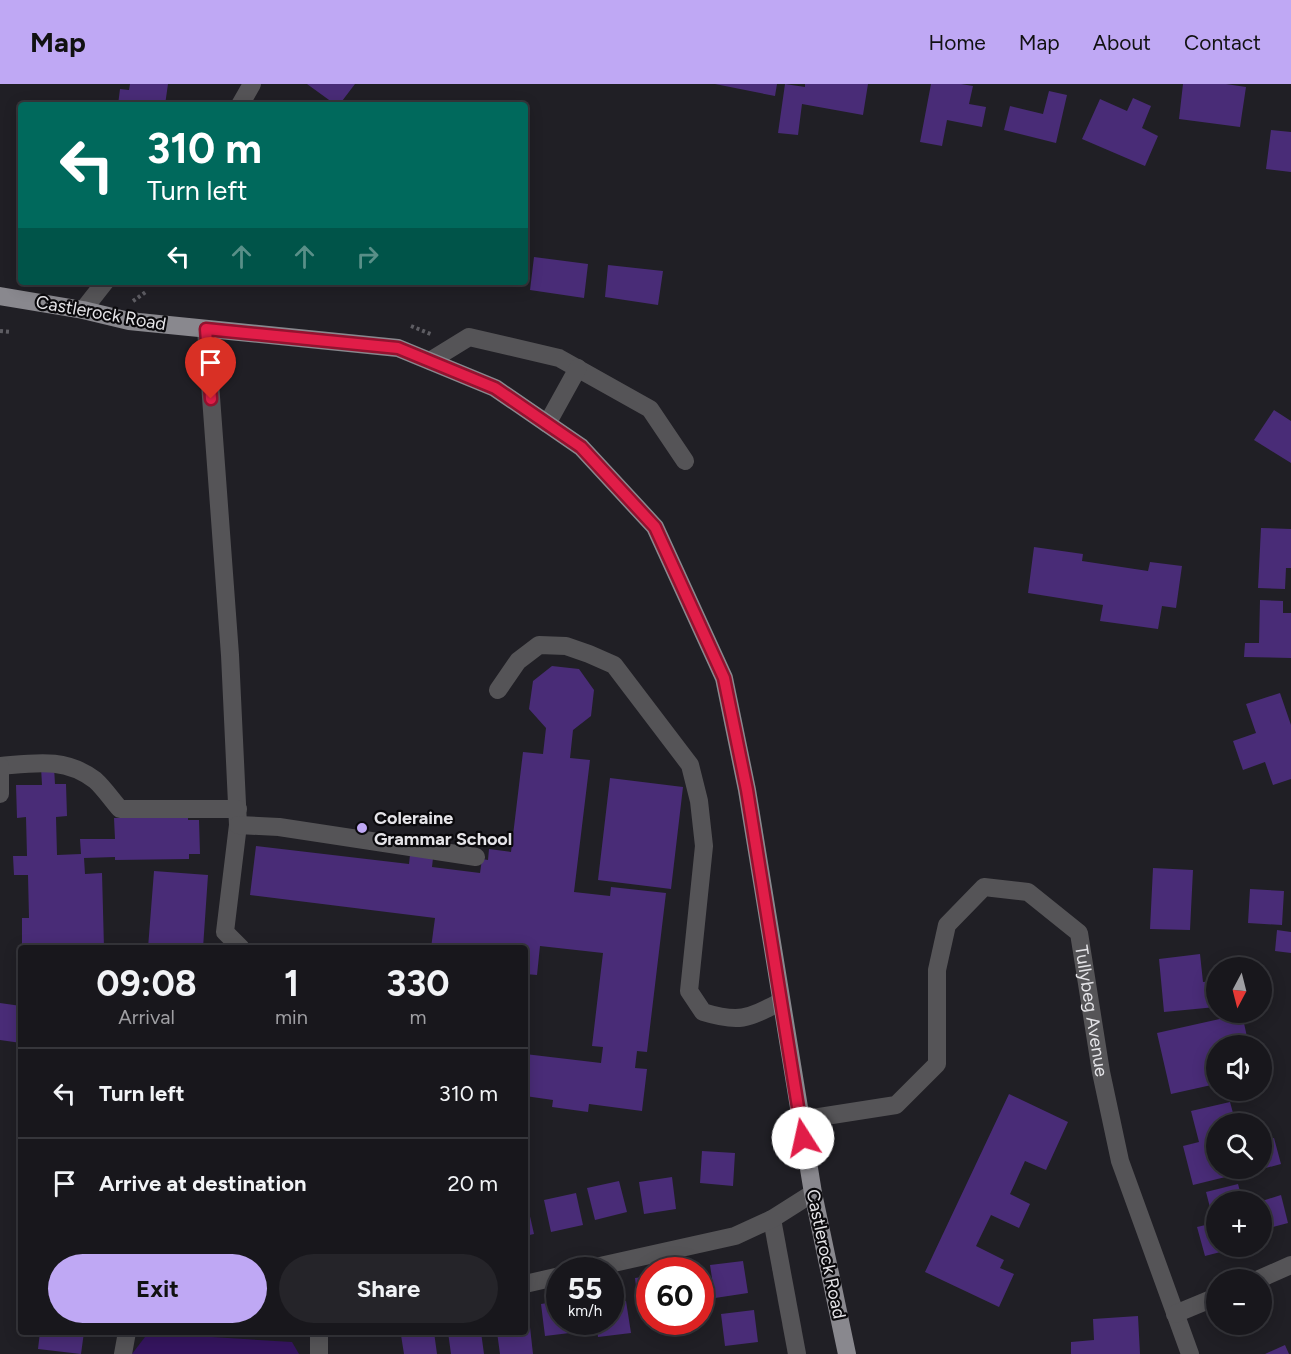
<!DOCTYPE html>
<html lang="en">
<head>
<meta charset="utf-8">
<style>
	body { margin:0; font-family:Figtree,sans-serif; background:#252429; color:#f1f3f6; height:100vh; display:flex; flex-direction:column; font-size:22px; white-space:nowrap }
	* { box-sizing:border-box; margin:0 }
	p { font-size:20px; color:#9f9fa3 }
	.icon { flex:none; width:33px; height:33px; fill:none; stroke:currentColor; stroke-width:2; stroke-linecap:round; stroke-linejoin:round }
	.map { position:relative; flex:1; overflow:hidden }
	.side { position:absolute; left:18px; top:861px; width:510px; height:390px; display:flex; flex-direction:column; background:#18171c; border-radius:6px; box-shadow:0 3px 15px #0003,0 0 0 2px #36363b }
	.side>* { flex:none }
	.guide { position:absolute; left:18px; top:18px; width:510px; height:183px; border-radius:6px; box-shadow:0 3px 15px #0003,0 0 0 2px #36363b; background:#00695c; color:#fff; overflow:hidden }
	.needle { width:39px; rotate:187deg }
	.fabs { position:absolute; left:1206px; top:873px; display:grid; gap:12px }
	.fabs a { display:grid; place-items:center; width:66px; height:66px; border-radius:50%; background:#18171c; box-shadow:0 3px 15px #0003,0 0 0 2px #36363b; font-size:30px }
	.speed { position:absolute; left:546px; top:1173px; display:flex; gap:12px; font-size:30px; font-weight:700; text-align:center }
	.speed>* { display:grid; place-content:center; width:78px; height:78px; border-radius:50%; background:#18171c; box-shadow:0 3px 15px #0003,0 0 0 2px #36363b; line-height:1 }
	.speed small { font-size:15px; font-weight:400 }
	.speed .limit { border:9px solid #d22; background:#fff; color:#111 }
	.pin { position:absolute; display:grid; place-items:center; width:51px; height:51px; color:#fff; margin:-62px -26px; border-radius:50% 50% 50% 0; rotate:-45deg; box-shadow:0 0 6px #0007 }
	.pin .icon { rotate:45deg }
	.me { position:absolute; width:66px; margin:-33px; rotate:350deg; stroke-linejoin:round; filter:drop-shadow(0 0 4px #0008) }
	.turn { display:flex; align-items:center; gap:21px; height:126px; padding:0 30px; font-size:27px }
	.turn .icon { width:78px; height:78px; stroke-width:2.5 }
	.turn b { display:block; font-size:42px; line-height:51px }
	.lanes { display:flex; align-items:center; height:57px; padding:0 30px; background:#0003; justify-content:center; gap:30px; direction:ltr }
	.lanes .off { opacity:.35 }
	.eta { display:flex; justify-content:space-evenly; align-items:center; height:102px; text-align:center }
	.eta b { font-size:36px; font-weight:700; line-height:42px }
	.button { display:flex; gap:12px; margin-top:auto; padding:12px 30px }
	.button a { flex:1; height:69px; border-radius:36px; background:#bfa8f4; color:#111; font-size:24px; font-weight:700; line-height:69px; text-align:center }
	.button a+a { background:#252429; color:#f1f3f6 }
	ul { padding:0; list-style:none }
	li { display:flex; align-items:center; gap:18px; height:90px; padding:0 30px; border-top:2px solid #36363b }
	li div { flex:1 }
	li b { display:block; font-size:22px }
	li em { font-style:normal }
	header { display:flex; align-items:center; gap:36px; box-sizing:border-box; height:84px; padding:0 30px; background:#bfa8f4; color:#111 }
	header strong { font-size:28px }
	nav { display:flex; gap:33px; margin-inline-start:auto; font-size:21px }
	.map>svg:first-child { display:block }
	.green { fill:#35155f }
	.building { fill:#492c77 }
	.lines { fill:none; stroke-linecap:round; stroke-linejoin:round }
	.path { stroke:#5e5d63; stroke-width:4; stroke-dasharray:3 3; stroke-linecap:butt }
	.minor { stroke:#555457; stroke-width:18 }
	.major { stroke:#89888e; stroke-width:18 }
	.route-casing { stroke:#92132f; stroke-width:15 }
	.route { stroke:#e11d48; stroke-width:10 }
	.poi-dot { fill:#bfa8f4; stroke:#0a090c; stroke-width:2 }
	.labels { text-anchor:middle; stroke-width:4.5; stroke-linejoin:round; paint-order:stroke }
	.street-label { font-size:18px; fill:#e5e4e8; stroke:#0a090c }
	.poi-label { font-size:18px; font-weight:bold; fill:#e5e4e8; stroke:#0a090c; text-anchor:start }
</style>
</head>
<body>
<header>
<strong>Map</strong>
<nav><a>Home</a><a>Map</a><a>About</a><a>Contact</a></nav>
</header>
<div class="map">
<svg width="1291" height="1270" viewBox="0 0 1291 1270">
	<rect width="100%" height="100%" fill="#201f25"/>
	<path class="green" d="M148,1249L292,1258L299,1270H132Z"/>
	<path class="building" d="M130,0H168L165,21H118L120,5L129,6Z
		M307,0H355L339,21H336Z
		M715,0H777L775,12Z
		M785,0L805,3V0H868L863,31L802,20L798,51L778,49Z
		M931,0H961L973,2L969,20L986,23L982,43L947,36L942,62L920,58Z
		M1183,0H1226L1246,3L1240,43L1179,35Z
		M1049,7L1067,11L1056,59L1004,46L1010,22L1043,30Z
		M1133,14L1151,22L1142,44L1158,52L1145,82L1082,55L1100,15L1127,27Z
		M1271,46L1291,48V88L1266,85Z
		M534,173L588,180L584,214L530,206Z
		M608,181L663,187L658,221L605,213Z
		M1274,326L1291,337V379L1254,356Z
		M1261,444L1291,445V484H1286L1285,505L1258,504Z
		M1034,463L1083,470L1082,477L1148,487L1150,478L1182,482L1176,524L1162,522L1158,545L1100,537L1103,521L1028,509Z
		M1260,516L1283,517V529H1291V574L1244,573L1245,559H1259Z
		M552,582L579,585L594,606L591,632L573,646L570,674L590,676L574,808L610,812L611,803L666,809L647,968L637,967L635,984L647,985L642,1027L589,1020L588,1028L552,1023L553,1016L525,1012V970L601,979L603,963L592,962L603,869L540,862L537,891L525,890V864H431L435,834L250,811L256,762L409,780L410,771L433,774L432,783L480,789L482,775L488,776L489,765L511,768L523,668L543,670L546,644L529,625L533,597Z
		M1280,609L1291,641V695L1273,701L1265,678L1243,686L1233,657L1256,649L1246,620Z
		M41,683H54L55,700H66L67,732L56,733L57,771L81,770L80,755H115L114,734H126V727L188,733V736H199L200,770H189V775L115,776V773L84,774L85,790L102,789L104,864H87V862L22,864V834H29L28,791H14L13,772H27L26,733L17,734L16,701H42Z
		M610,694L683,703L671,805L598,796Z
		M1153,784L1193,786L1190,846L1150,845Z
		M154,787L208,791L203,864H148Z
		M1250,805L1284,807L1282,841L1248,839Z
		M1277,846L1291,848V869L1275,867Z
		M1200,870L1203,898L1216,897V923L1164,928L1159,875Z
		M0,919L21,922V959L0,956Z
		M1242,930L1249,962H1216V1000L1171,1010L1157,949Z
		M1009,1010L1068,1038L1046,1086L1025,1077L1010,1110L1030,1120L1019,1144L991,1131L976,1162L1004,1176L1000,1184L1014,1190L999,1223L925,1188Z
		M1230,1018L1236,1040H1216V1084L1258,1085L1193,1101L1183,1062L1199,1058L1191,1027Z
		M1274,1054L1281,1080L1262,1085V1057Z
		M702,1067L735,1069L733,1102L700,1099Z
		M672,1093L676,1125L644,1130L639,1098Z
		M619,1097L627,1128L595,1136L587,1104Z
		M1238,1100L1243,1118H1216V1162L1240,1163L1205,1172L1197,1143L1214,1139L1206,1108Z
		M576,1109L583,1141L551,1148L544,1116Z
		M1281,1111L1288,1139L1262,1146V1117Z
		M525,1119H527L534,1150L525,1152Z
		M743,1177L748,1209L715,1214L710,1181Z
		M650,1192V1225L639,1226L635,1194Z
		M560,1217V1238H577L578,1248L545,1252L541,1220Z
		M626,1217L631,1249L598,1253L596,1238H610V1219Z
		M754,1226L758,1258L725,1262L721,1230Z
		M1138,1232L1140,1270H1071V1258L1094,1256L1093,1235Z
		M530,1243L533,1270H500L497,1248H525V1244Z
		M40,1248H84L81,1270L38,1265Z
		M423,1248H434L437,1270H404L401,1251Z
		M448,1248H481L484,1270H451Z
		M1285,1261L1289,1270H1265Z"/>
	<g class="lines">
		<path class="path" d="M133,217L147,207
			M411,242L433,251
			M0,247L11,248"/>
		<g class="minor">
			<path d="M240,21L252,0"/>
			<path d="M83,226L105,198"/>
			<path d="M206,245L230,571L238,741L225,848L241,864"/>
			<path d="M430,277L469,253L559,274L650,325L685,377"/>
			<path d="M547,340L578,284"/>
			<path d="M498,606L518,577L539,561L566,562L589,570L614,581L690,681L699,717L704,762L689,907L703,928C739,939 747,935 780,918"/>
			<path d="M0,682C35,679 65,673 95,696C104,704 112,716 120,725H238"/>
			<path d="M0,710V682"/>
			<path d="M238,741L279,743L476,773"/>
			<path id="s1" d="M800,1036L896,1021L937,980V886L947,841L984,803L1028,808L1079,849L1101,988L1120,1077L1190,1270"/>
			<path d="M772,1135L797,1270"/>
			<path d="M582,1186L735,1152L772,1135L813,1109"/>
			<path d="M1257,1196L1291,1181"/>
			<path d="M525,1200L560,1192"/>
			<path d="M1175,1230L1216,1213"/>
			<path d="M123,1270L127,1248"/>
			<path d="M319,1270V1248"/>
		</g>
		<path class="major" d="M0,212L83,226L129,237L398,264L495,304L581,363L655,443L724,594L747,706L813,1109L847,1270"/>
	</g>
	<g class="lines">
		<g class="route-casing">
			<path id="route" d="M211,315L206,245L398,264L495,304L581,363L655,443L724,594L747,706L803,1054"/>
		</g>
		<use href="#route" class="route"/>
	</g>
	<circle class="poi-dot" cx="362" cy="744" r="6"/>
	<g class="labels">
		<g class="street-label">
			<text transform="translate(101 229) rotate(10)" y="6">Castlerock Road</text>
			<text dy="6" stroke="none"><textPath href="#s1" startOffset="537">Tullybeg Avenue</textPath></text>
			<text transform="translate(826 1170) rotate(78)" y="6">Castlerock Road</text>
		</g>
		<g class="poi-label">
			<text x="374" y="740">Coleraine<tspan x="374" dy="21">Grammar School</tspan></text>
		</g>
	</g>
</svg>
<div class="fabs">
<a><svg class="needle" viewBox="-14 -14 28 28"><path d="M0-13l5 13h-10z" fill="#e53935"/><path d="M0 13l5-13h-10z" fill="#9f9fa3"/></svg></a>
<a><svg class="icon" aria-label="sound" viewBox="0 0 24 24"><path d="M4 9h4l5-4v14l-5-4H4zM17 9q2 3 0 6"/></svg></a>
<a><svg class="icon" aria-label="search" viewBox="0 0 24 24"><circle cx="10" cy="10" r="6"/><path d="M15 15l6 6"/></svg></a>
<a>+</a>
<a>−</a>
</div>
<div class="speed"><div>55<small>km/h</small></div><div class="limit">60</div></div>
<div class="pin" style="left:211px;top:315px;background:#d93025"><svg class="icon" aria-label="arrive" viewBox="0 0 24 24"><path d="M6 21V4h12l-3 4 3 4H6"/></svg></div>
<svg class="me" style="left:803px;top:1054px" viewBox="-20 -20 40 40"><circle r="19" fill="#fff"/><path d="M0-13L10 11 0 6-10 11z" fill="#e11d48"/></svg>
<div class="guide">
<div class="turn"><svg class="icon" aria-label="left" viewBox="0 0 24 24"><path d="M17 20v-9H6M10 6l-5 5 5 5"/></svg><div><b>310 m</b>Turn left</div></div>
<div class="lanes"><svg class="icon" aria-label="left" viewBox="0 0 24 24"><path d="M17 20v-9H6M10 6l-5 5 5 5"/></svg><svg class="icon off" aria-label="ahead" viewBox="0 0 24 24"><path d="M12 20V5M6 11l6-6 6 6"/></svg><svg class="icon off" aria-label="ahead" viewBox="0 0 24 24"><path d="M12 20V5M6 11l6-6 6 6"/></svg><svg class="icon off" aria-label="right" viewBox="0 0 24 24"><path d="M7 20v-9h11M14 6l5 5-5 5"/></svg></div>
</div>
<section class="side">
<div class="eta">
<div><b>09:08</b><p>Arrival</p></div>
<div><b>1</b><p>min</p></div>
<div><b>330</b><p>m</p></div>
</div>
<ul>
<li><svg class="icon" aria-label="left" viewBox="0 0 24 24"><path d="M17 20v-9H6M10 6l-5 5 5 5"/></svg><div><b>Turn left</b></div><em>310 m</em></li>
<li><svg class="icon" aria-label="arrive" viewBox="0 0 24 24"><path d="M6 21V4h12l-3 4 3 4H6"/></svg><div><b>Arrive at destination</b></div><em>20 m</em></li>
</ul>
<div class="button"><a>Exit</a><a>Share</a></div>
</section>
</div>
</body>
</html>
